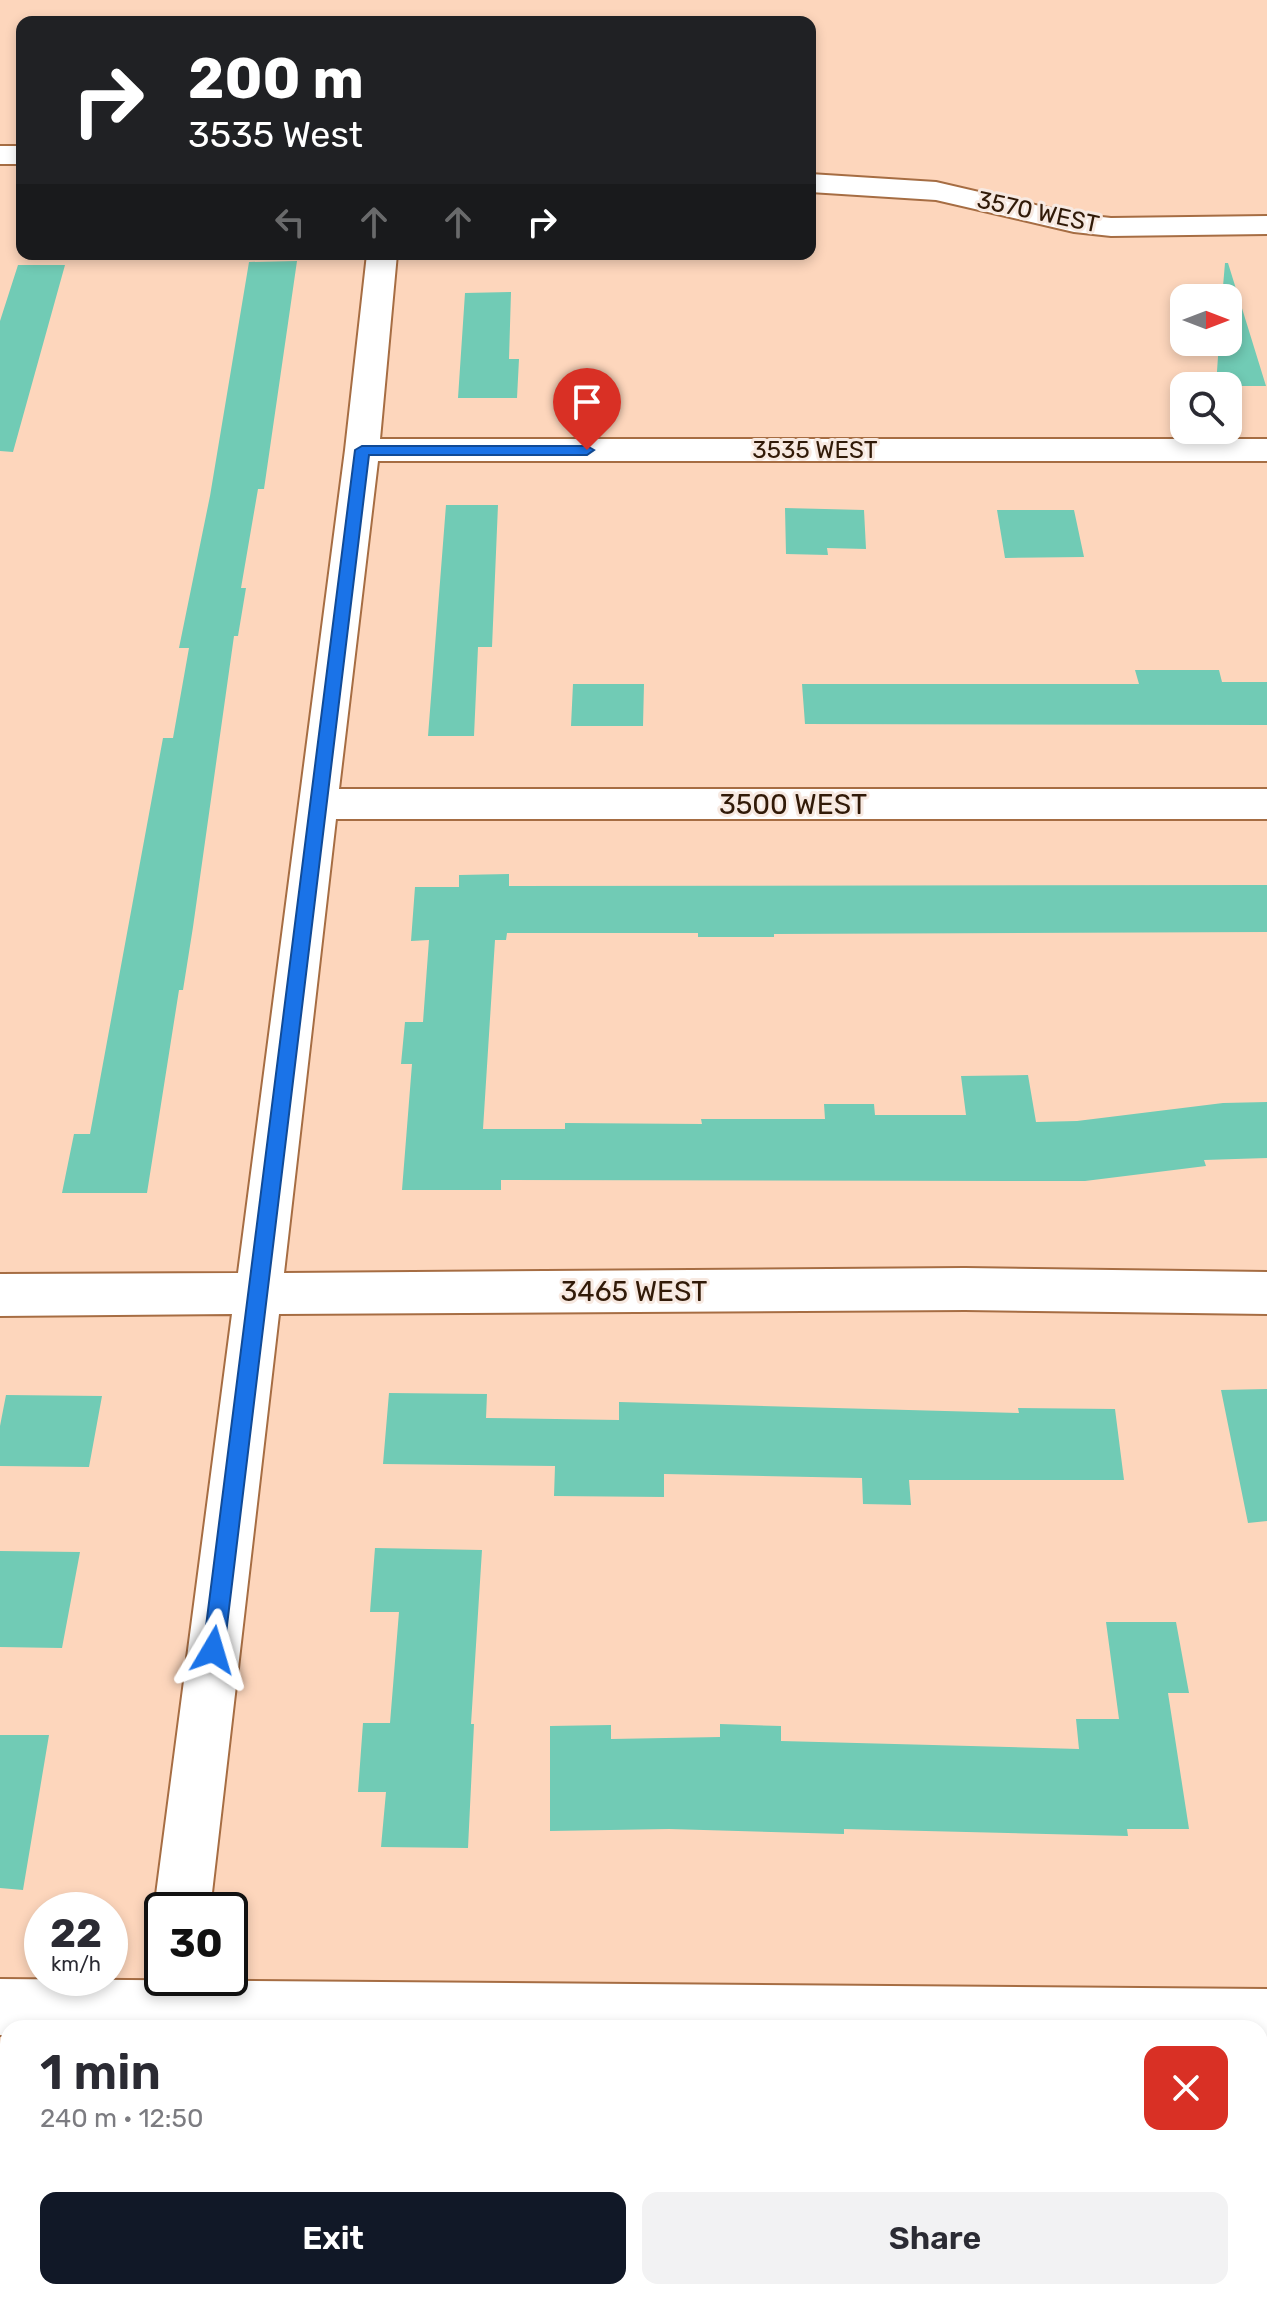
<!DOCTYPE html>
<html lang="en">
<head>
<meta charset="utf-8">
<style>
	body { margin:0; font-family:Rubik,sans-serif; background:#f2f2f3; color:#2b2b33; height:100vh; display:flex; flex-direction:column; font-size:30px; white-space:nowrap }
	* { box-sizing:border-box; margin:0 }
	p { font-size:26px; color:#7c7c81 }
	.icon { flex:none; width:44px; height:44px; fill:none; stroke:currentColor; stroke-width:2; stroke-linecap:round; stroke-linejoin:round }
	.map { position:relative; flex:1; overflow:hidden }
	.sheet { position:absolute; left:0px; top:2020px; width:1268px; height:280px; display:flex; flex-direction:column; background:#fff; border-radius:24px 24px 0 0; box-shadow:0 4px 12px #0003 }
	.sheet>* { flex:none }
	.top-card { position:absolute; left:16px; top:16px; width:800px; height:244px; border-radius:16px; box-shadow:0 4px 12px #0003; background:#202124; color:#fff; overflow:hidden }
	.needle { width:52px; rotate:90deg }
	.tools { position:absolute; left:1170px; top:284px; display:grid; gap:16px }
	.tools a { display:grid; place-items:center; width:72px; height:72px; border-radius:16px; background:#fff; box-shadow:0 4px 12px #0003; font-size:40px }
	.speed { position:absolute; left:24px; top:1892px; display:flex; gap:16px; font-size:40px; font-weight:700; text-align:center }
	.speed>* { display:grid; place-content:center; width:104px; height:104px; border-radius:50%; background:#fff; box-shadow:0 4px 12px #0003; line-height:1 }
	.speed small { font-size:20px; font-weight:400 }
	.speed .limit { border:4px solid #111; border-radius:12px; background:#fff; color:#111 }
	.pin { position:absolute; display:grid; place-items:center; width:68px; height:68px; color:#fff; margin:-82px -34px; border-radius:50% 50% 50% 0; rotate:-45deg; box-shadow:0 0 8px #0007 }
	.pin .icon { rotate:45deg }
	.me { position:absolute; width:88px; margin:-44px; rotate:7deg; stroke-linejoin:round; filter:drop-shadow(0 0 6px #0008) }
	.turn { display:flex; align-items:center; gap:28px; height:168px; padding:0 40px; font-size:36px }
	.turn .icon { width:104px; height:104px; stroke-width:2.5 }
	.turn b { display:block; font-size:56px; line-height:68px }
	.lanes { display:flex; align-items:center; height:76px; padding:0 40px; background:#0003; justify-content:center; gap:40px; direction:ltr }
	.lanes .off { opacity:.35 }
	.round { display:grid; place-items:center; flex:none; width:84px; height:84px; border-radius:16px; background:#f2f2f3 }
	.overview { display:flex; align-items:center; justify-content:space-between; height:136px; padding:0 40px }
	h1 { font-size:48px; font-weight:600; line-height:60px }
	.cta { display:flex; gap:16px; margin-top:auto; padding:16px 40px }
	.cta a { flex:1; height:92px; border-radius:16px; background:#111827; color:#fff; font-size:32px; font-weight:600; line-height:92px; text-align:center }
	.cta a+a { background:#f2f2f3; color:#2b2b33 }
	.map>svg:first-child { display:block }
	.building { fill:#71cbb5 }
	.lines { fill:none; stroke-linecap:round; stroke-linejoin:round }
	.street-casing { stroke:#a66d43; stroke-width:4 }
	.street { fill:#fff; fill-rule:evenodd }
	.route { fill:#1a73e8; stroke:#114b97; stroke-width:2 }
	.labels { text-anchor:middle; stroke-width:6; stroke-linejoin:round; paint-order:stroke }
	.far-street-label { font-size:24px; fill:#311a08; stroke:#f7e9e1 }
	.street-label { font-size:28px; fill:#311a08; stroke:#f7e9e1 }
</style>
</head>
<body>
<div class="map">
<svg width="1267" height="2300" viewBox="0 0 1267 2300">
	<rect width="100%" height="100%" fill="#fdd6bc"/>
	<path class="building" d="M297,261L264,489H258L241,588H246L238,636H234L193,927L183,990H179L147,1193H62L74,1134H90L163,738H173L189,648H179L210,496L249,262Z
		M1225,263H1228L1266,386H1216L1219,342H1228V298H1222Z
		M18,265H65L13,452L0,451V321Z
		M511,292L509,359H519L517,398H458L465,293Z
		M446,505H498L492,647H478L474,736H428Z
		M785,508L864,510L866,549L827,548L828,555L786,554Z
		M997,510H1074L1084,557L1005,558Z
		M1135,670H1219L1222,682H1267V725L805,724L802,684H1139Z
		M573,684H644L643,726H571Z
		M509,874V886L1267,885V932L774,934V937H698V933H507L506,940H495L483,1129H565V1123L702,1124L701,1119H825L824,1104H874L875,1115H966L961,1076L1028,1075L1036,1122L1077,1121L1223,1103L1267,1102V1158L1204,1160L1206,1166L1085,1181L501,1180V1190H402L412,1064H401L405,1022H423L429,940L411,941L415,887H459V875Z
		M1267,1389V1521L1248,1523L1221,1390Z
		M389,1393L487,1394L486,1418L619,1420V1402L1019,1413L1018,1408L1115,1409L1124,1480H909L911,1505L863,1504L862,1478L664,1474V1497L554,1496L555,1466L383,1464Z
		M6,1395L102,1396L89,1467L0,1466V1426Z
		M375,1548L482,1550L471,1724H474L468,1848L381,1847L386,1792H358L363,1723H390L399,1612H370Z
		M0,1551L80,1552L62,1648L0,1647Z
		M1106,1622H1176L1189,1693H1168L1189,1829H1127L1128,1836L844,1829V1834L669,1829L550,1831V1726L611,1725V1739L720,1737V1724L781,1726V1741L1079,1749L1076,1719H1119Z
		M0,1735H49L23,1890L0,1888Z"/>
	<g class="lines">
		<g class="street-casing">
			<path id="street" d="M0,146H22V164H0Z
				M810,174L936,182L1074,214L1111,218L1267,216V234L1111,236L1074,232L936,200L810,192Z
				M367,254H397L380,439H1267V461H378L339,789H1267V819H336L284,1273L965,1268L1267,1272V1314L965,1310L279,1314L210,1910H162V1929L154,1910L232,1314L0,1316V1274L238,1273L345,450Z
				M0,1979L1267,1989V2045H1260V2028H8V2035H0Z
				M103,2292H165L164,2300H102Z"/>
		</g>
		<use href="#street" class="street"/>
	</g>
	<path class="route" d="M362,446H587L594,450L587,455H369L224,1650L221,1658L213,1661L206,1658L203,1650L355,450Z"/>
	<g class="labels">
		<g class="far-street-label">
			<text transform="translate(1038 212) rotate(12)" y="8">3570 WEST</text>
			<text x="815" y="458">3535 WEST</text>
		</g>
		<g class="street-label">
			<text x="793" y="814">3500 WEST</text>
			<text x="634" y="1301">3465 WEST</text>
		</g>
	</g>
</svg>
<div class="tools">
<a><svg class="needle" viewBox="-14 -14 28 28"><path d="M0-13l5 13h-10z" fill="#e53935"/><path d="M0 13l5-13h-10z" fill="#7c7c81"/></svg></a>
<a><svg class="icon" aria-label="search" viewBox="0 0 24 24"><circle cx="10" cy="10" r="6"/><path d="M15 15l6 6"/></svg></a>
</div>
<div class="speed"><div>22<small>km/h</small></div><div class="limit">30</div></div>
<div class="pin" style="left:587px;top:450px;background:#d93025"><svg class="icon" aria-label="arrive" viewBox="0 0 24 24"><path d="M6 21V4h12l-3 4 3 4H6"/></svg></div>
<svg class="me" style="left:213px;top:1650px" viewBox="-20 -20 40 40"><path d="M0-17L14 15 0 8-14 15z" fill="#1a73e8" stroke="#fff" stroke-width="4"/></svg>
<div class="top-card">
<div class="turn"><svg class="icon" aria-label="right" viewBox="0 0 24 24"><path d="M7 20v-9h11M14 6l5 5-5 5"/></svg><div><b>200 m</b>3535 West</div></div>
<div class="lanes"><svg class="icon off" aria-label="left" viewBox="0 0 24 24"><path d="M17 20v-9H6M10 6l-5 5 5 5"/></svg><svg class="icon off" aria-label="ahead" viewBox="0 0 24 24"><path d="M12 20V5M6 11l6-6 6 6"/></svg><svg class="icon off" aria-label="ahead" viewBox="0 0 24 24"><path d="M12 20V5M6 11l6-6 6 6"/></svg><svg class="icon" aria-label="right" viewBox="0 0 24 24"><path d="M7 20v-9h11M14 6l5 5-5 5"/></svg></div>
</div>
<section class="sheet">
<div class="overview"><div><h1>1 min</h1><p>240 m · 12:50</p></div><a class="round" style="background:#d93025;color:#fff"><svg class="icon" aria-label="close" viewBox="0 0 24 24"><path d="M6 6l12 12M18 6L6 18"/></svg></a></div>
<div class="cta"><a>Exit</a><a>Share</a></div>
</section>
</div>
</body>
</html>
